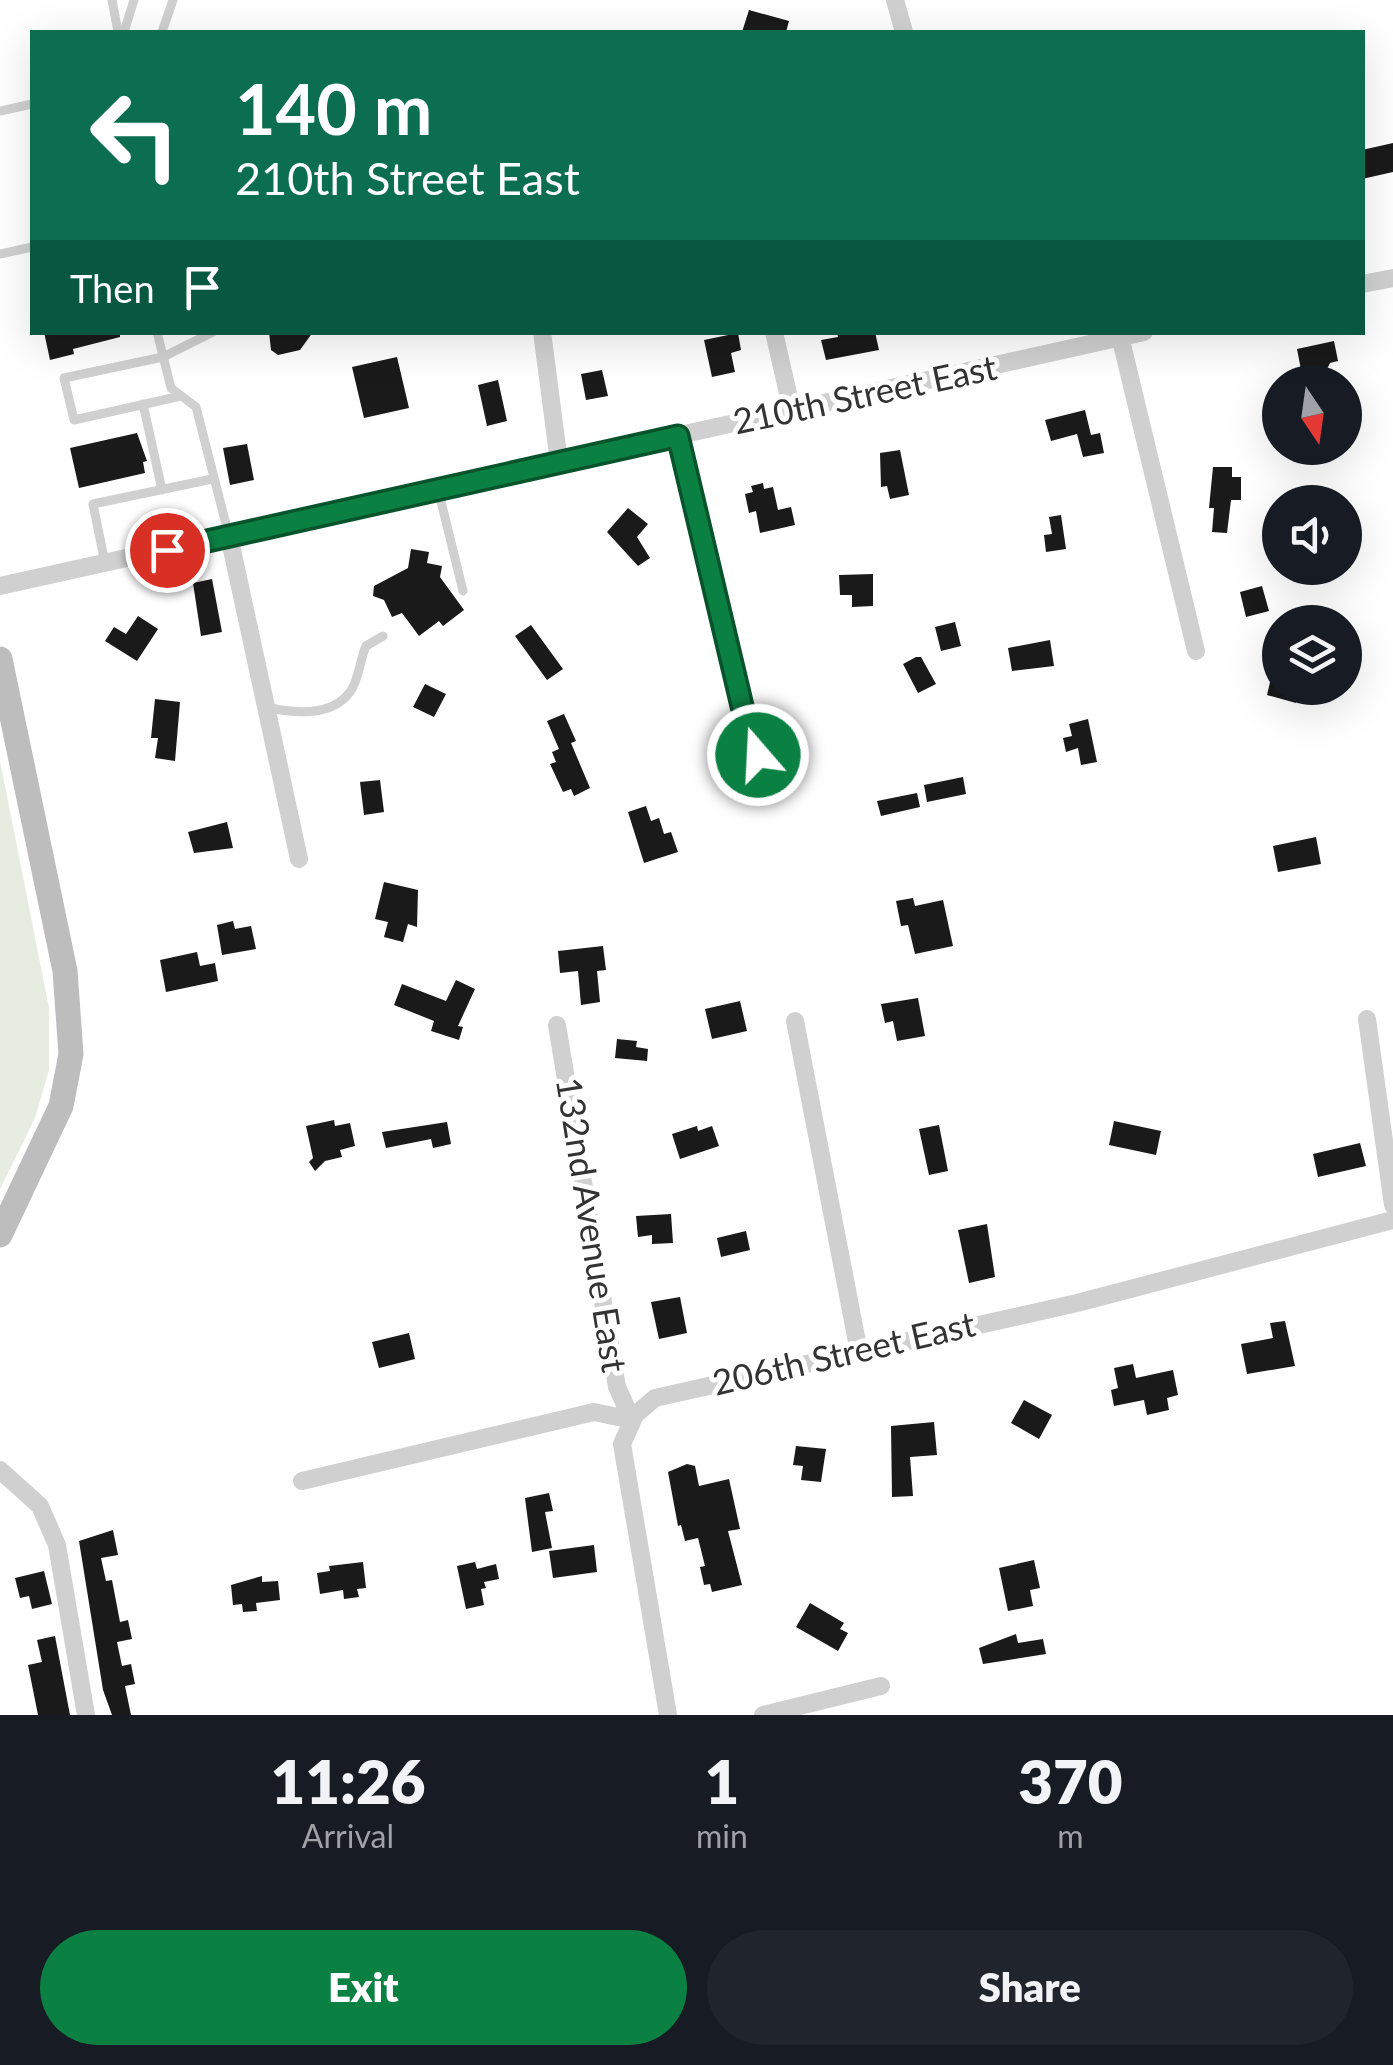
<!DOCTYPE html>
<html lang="en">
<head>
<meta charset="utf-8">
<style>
	body { margin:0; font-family:Lato,sans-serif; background:#20242c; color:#f1f3f6; height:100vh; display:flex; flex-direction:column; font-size:38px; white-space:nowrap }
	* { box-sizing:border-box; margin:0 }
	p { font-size:32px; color:#9ea1a6 }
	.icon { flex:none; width:55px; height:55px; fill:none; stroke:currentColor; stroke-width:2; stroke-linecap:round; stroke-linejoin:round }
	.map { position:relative; height:1715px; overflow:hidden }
	.side { display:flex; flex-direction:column; background:#171b24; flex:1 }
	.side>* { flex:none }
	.guide { position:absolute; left:30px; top:30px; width:1335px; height:305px; border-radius:0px; box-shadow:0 10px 40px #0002; background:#0b6e4f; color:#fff; overflow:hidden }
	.needle { width:65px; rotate:167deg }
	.tools { position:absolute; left:1262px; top:365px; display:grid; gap:20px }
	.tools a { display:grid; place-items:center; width:100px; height:100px; border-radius:50%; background:#171b24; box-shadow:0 10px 40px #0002; font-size:50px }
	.pin { position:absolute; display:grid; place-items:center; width:85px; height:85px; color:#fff; margin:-42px; border:5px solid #fff; border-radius:50%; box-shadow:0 2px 10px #0007 }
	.me { position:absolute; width:110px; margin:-55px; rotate:341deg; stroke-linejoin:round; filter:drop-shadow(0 0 8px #0008) }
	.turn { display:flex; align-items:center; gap:35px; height:210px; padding:0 40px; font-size:45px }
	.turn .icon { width:130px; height:130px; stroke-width:2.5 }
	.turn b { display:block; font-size:70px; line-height:85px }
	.then { display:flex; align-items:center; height:95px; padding:0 40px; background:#0003; gap:20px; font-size:38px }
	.eta { display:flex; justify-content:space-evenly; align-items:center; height:170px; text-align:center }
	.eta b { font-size:60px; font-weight:800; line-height:70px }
	.primary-button { display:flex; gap:20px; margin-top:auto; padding:20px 40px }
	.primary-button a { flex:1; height:115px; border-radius:60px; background:#0b8043; color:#fff; font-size:40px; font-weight:800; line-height:115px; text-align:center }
	.primary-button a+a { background:#20242c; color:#f1f3f6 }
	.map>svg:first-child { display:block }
	.green { fill:#e6ecdf }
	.building { fill:#1a1a1a }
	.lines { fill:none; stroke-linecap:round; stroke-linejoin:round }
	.lane { stroke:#d0d0d0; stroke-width:9 }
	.street { stroke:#d0d0d0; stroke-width:18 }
	.secondary { stroke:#bdbdbd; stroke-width:25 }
	.route-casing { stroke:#07532c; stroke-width:25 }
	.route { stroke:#0b8043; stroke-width:18 }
	.labels { text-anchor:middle; stroke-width:10; stroke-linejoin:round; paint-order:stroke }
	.street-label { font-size:35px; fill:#333; stroke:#fff }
</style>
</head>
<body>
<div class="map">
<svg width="1393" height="1715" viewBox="0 0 1393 1715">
	<rect width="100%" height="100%" fill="#fff"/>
	<path class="green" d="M0,761L49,1008V1070L35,1118L0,1189Z"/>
	<path class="building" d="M749,10L789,21L786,32H742Z
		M1393,143V172L1362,179V150Z
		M44,332H120V337L73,349L74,354L50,360Z
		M269,332H313L300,350L278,355L271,350Z
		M837,332H875L879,350L826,360L821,340L838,337Z
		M738,333L741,350L731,353L735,372L712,377L704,340Z
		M1334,341L1338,361L1330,363L1324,375L1303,380L1297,349Z
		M397,357L409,408L364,418L352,367Z
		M602,370L608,396L586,400L581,374Z
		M498,380L507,421L487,426L478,385Z
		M1085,410L1091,435L1100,433L1104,453L1083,457L1077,434L1051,441L1045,420Z
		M137,433L147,461L143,462L145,473L79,488L70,448Z
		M247,444L254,480L230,485L223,448Z
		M900,450L909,495L890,499L887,486L881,487L880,453Z
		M1213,467H1232V477H1241V500H1231L1227,533L1212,532L1214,508H1209Z
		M763,483L764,489L773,487L778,510L791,507L795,525L760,533L756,511L749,513L745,494L753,492L751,486Z
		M628,508L648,524L637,537L650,558L638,566L607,532Z
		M1061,515L1066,549L1046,552L1044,535L1052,534L1049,517Z
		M411,549L429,552L427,563L442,566L440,577L464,610L443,626L439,621L419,636L402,613L392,617L384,600L373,596L374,586L408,568Z
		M873,574V606L852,607V595H840L839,575Z
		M212,579L222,632L201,636L193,583Z
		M1262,586L1269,611L1246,617L1240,592Z
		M138,616L158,629L137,661L105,641L114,627L126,634Z
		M955,622L961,646L941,651L935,627Z
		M531,625L563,669L547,680L515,636Z
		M1050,640L1054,666L1012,671L1008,648Z
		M916,657H921L936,684L918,693L903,664Z
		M1275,661L1280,662V688H1299L1296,703L1267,695Z
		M425,684L446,694L434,717L413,707Z
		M155,699L180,702L175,761L155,758L158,738H151Z
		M564,714L576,741L571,743L590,788L574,796L571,789L563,792L550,764L556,762L552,752L559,749L547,721Z
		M1088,719L1097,762L1081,765L1078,748L1066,752L1063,738L1072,736L1069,724Z
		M963,777L966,794L927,802L924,785Z
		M380,780L384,812L364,815L360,782Z
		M917,793L920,807L881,816L877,801Z
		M646,806L651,821L659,818L664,834L671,832L678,852L644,863L628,812Z
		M227,822L233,848L194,853L188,832Z
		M1316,837L1321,864L1278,872L1273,846Z
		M384,882L418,890L417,927L408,924L403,942L384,937L388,922L375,919Z
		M913,898L915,906L943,900L953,946L915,954L908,925L901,926L896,901Z
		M233,921L235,929L251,926L256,949L222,955L217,925Z
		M603,946L606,970L597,971L600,1002L581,1005L578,971L560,973L558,951Z
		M197,952L200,966L215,963L218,981L166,992L160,960Z
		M456,980L475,989L458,1026L463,1027L459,1040L431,1031L434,1021L394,1005L402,984L446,1001Z
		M918,998L925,1036L897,1041L893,1021L885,1023L881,1004Z
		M740,1001L747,1031L712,1039L705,1009Z
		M617,1039L637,1041L636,1047L648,1049L647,1061L615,1058Z
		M334,1120L335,1126L350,1123L355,1146L340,1150L342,1157L325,1161L315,1171L309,1162L313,1158L306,1126Z
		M1114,1121L1161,1131L1156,1155L1109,1145Z
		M447,1122L451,1144L433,1148L431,1139L386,1148L382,1132Z
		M939,1125L948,1171L929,1175L919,1129Z
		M697,1126L698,1131L712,1126L719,1146L680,1159L672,1134Z
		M1360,1143L1366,1166L1318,1177L1313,1154Z
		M671,1214L673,1243L652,1244V1235L638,1237L636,1216Z
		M987,1224L995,1277L969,1283L958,1230Z
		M746,1231L750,1250L721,1257L717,1238Z
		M680,1297L687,1333L659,1339L651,1302Z
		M1285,1321L1295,1366L1247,1374L1241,1344L1273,1338L1270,1323Z
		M409,1333L415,1359L379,1368L372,1342Z
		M1133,1364L1136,1378L1173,1370L1178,1395L1167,1398L1169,1410L1147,1415L1144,1400L1114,1406L1111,1390L1118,1388L1114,1368Z
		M1024,1400L1052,1415L1039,1439L1011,1423Z
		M934,1422L937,1455L910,1457L913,1496L892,1497L891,1426Z
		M796,1446L826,1449L821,1482L801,1480L803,1466L793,1465Z
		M687,1464L695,1466L699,1486L729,1479L740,1529L728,1531L742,1585L712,1592L710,1584L704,1585L700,1567L705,1566L698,1538L685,1541L681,1525L678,1526L668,1472Z
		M549,1493L553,1511L545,1512L552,1548L532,1552L525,1498Z
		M113,1530L118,1555L101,1558L106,1581L112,1580L120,1622L128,1620L132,1639L117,1642L122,1666L131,1664L135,1684L125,1686L131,1715H112L103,1690L79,1541Z
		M594,1545L597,1572L553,1578L549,1551Z
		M1034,1560L1040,1588L1030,1590L1033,1606L1008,1611L999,1568Z
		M363,1562L366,1588L357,1589L359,1597L344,1599L343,1590L320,1594L317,1573L330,1571L329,1566Z
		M475,1562L477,1569L496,1564L499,1579L484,1582L486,1588L481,1589L484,1605L466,1609L457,1566Z
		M44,1571L52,1604L32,1609L29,1596L20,1598L15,1578Z
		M262,1576V1582L278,1581L280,1600L256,1603L257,1611L243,1612L242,1604L233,1605L231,1585Z
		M810,1603L844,1623L840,1629L848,1633L838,1651L796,1627Z
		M1016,1634L1018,1643L1043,1639L1046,1654L983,1664L979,1648Z
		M55,1636L70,1715H38L28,1665L42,1662L37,1640Z"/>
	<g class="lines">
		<path class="lane" d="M112,0L118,32
			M124,32L134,0
			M162,32L173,0
			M0,111L32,104
			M0,254L32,247
			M157,332L171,388L196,407L229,536
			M181,396L74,420L64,378L163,357L213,332
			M143,404L162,490
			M438,489L463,591
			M105,563L93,504L212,479
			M266,707C292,713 331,718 350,692C359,680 360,659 366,646L383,636"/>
		<path class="street" d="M895,0L904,32
			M1362,284L1393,278
			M542,332L559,462
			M774,332L792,411
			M1119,332L1196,651
			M678,436L742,706L758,755
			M229,536L299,859
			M0,586L1144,332
			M1367,1019L1393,1205
			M795,1021L859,1352
			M557,1025L617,1387L632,1420
			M0,1470L40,1506L57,1545L86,1715
			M302,1481L594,1412L632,1420
			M668,1715L622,1444L635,1415L655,1398L1077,1303L1393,1220
			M763,1715L881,1686"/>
		<path class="secondary" d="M0,659L65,971L71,1054L61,1106L0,1235"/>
	</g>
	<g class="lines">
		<g class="route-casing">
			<path id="route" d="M167,550L678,436L742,706L758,755"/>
		</g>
		<use href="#route" class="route"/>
	</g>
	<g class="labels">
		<g class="street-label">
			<text transform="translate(865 395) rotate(-12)" y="12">210th Street East</text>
			<text transform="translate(591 1225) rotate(81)" y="12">132nd Avenue East</text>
			<text transform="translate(844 1354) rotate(-13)" y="12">206th Street East</text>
		</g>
	</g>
</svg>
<div class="tools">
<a><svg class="needle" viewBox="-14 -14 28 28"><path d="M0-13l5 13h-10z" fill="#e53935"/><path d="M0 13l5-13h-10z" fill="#9ea1a6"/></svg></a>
<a><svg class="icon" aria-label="sound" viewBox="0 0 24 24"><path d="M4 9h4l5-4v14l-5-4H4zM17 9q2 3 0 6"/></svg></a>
<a><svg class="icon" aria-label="layers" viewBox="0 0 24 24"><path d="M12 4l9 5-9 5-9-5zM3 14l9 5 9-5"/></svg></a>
</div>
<div class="pin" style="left:167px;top:550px;background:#d93025"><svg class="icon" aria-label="arrive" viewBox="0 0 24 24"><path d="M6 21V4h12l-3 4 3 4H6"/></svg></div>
<svg class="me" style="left:758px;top:755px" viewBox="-20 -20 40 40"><circle r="17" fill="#0b8043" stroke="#fff" stroke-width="3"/><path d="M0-11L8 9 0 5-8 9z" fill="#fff"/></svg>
<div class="guide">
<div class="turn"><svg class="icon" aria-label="left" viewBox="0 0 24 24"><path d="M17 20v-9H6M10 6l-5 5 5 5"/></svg><div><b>140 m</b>210th Street East</div></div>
<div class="then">Then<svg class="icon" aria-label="arrive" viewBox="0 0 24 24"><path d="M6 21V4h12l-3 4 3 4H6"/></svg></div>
</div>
</div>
<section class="side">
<div class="eta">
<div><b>11:26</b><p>Arrival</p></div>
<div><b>1</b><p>min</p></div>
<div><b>370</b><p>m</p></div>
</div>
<div class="primary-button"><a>Exit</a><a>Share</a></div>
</section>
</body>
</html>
